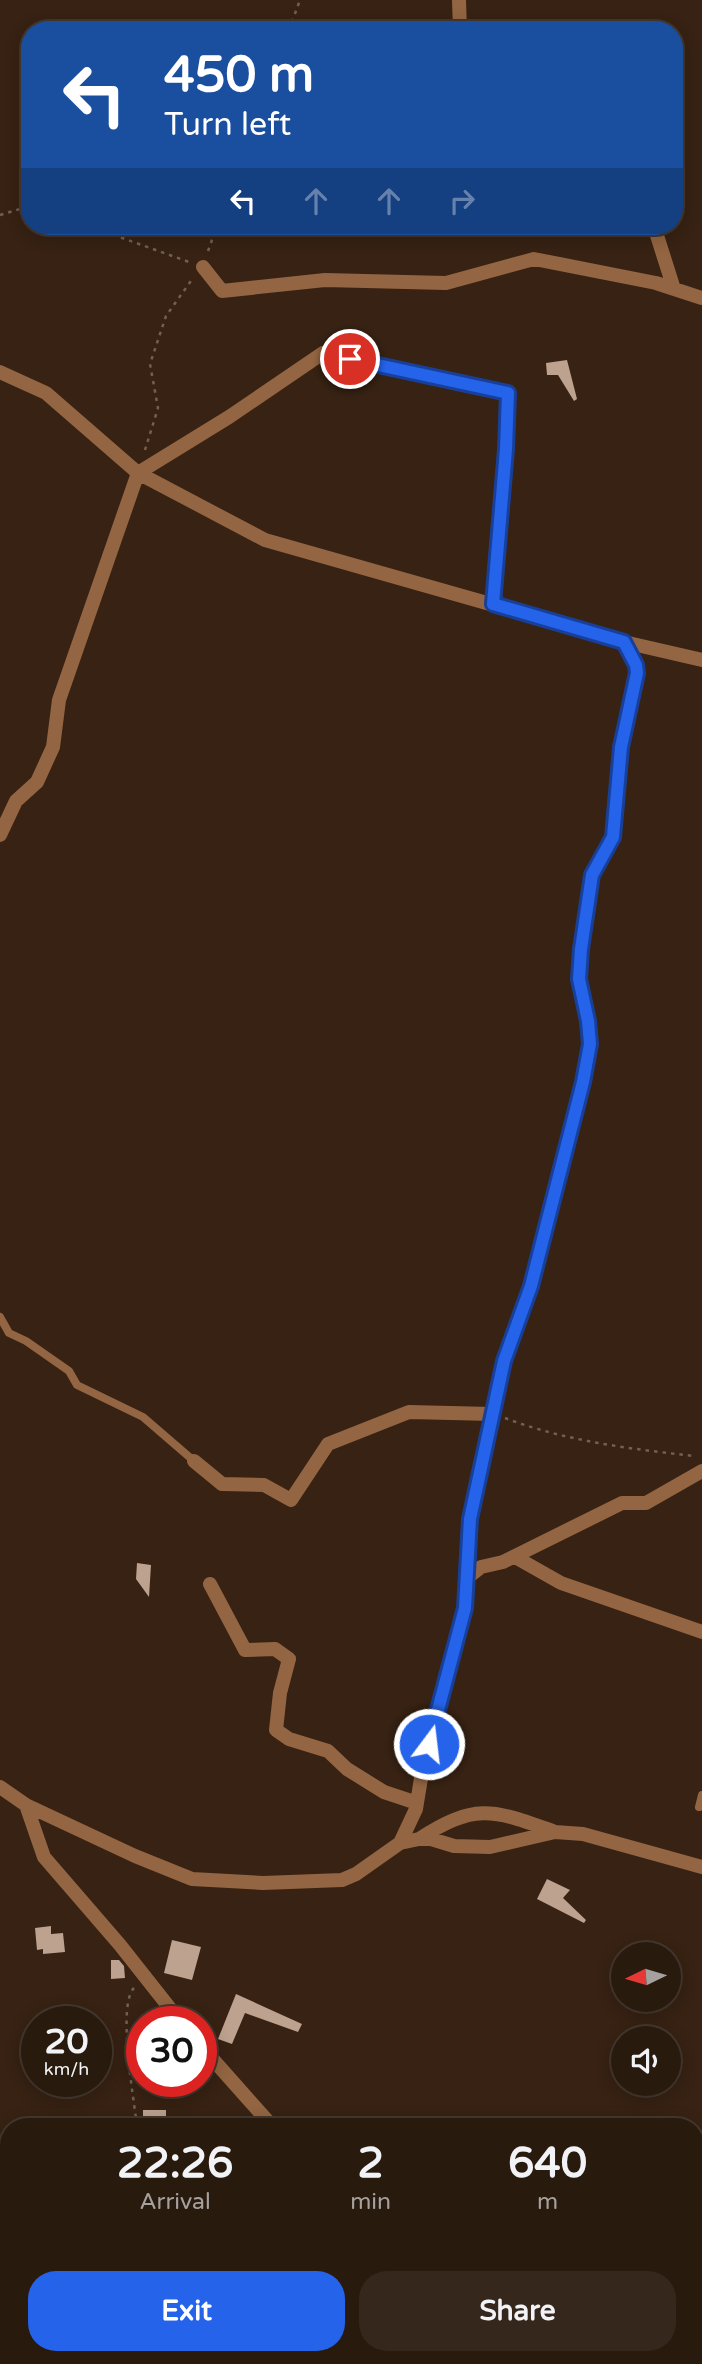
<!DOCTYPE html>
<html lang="en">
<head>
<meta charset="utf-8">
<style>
	body { margin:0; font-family:"Varela Round",sans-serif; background:#35271c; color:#f1f3f6; height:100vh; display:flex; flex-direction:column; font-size:26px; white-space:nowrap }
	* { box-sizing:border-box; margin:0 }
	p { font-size:23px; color:#a5a19e }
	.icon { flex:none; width:38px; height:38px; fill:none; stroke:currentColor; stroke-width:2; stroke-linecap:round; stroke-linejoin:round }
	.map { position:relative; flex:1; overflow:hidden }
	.sheet { position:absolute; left:0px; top:2118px; width:704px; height:247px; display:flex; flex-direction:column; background:#291a0e; border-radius:28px 28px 0 0; box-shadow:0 4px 18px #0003,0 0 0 2px #45382e }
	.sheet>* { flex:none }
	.hud { position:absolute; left:21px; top:21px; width:662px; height:214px; border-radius:28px; box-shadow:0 4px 18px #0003,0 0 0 2px #45382e; background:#1a4fa0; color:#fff; overflow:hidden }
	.needle { width:46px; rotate:265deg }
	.tools { position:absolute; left:611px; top:1942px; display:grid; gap:14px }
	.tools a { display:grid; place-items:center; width:70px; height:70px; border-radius:50%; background:#291a0e; box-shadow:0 4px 18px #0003,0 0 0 2px #45382e; font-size:35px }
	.speed { position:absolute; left:21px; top:2006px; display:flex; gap:14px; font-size:35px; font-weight:700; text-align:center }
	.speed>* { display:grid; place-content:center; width:91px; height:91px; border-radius:50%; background:#291a0e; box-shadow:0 4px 18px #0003,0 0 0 2px #45382e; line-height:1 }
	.speed small { font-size:18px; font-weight:400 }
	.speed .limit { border:10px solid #d22; background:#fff; color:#111 }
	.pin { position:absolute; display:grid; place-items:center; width:60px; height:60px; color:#fff; margin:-30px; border:4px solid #fff; border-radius:50%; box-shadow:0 2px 7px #0007 }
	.me { position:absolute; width:77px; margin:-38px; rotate:15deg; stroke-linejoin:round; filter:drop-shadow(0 0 5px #0008) }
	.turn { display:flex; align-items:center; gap:24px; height:147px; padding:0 28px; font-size:32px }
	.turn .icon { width:91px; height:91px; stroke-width:2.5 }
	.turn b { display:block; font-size:49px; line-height:60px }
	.lanes { display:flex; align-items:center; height:66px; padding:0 28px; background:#0003; justify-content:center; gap:35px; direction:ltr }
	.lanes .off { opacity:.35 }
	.eta { display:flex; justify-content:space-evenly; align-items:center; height:119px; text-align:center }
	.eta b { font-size:42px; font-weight:700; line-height:49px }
	.action { display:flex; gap:14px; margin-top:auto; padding:14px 28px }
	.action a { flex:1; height:80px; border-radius:28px; background:#2563eb; color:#fff; font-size:28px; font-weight:700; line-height:80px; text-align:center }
	.action a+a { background:#35271c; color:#f1f3f6 }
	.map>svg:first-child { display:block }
	.building { fill:#bca28f }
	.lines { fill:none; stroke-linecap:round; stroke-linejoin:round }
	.path { stroke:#726053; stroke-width:2.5; stroke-dasharray:3.5 5; stroke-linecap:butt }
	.service { stroke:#936542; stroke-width:8 }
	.minor { stroke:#936542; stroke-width:14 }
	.route-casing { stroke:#184099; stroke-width:18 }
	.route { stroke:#2563eb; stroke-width:12 }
</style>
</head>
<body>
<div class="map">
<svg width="702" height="2364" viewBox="0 0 702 2364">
	<rect width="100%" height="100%" fill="#372213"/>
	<path class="building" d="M567,360L577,399L574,401L558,375H547L546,363Z
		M137,1563L151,1565L149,1597L136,1579Z
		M547,1879L570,1890L563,1898L586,1920L584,1923L537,1899Z
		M51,1926V1934L63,1933L65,1952L43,1954V1949L37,1950L35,1928Z
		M172,1940L201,1947L192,1980L164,1973Z
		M111,1960H119L124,1966L125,1978L111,1979Z
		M236,1994L302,2024L298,2032L245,2013L232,2044L218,2039Z
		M143,2110H166V2126H143Z"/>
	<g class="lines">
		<path class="path" d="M289,30L300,0
			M0,215L30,206
			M89,226L189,262
			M208,251L217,226
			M145,450L158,408L150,364L166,316L193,278
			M505,1418C565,1441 631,1449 694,1456
			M134,1988C117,2005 134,2100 137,2126
			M585,2356L603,2364
			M139,2364L140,2356"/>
		<path class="service" d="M0,1317L9,1333L26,1341L69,1371L77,1385L143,1417L194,1461
			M699,1807L702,1795"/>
		<path class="minor" d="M459,0L460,30
			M654,226L674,289
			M203,267L222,291L325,280L446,283L534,259L656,283L702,298
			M0,372L46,393L138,473L265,540L624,642L702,660
			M0,835L16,801L37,782L53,747L59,700L138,473L229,417L323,353L508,393L506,449L493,604
			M194,1461L222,1484L264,1485L291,1500L328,1444L409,1412L492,1414
			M515,1557L561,1583L702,1632
			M467,1578L481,1567L503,1562L622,1503H646L702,1471
			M210,1584L245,1650L275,1649L289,1659L280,1693L276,1730L289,1739L328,1751L347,1769L384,1792L417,1803
			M0,1787L26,1805L135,1856L192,1879L263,1883L342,1880L356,1874L400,1843L419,1839H431L454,1846L490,1847L555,1832L583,1834L702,1867
			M26,1805L44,1857L120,1945L180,2021
			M419,1839C476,1802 493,1810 553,1831
			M400,1843L416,1809L423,1766L465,1608L470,1519L504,1361L531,1286L583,1082L590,1044L588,1021L578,971L592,875L613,837L621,747L637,681L636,665L624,642
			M201,2046L272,2126
			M0,2196L9,2199
			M485,2364L488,2356"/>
	</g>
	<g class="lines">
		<g class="route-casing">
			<path id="route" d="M350,359L508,393L506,449L493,604L624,642L636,665L637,673L621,747L613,837L592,875L581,949L579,979L588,1021L590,1044L583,1082L531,1286L504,1361L470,1519L465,1608L429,1744"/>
		</g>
		<use href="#route" class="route"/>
	</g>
</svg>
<div class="tools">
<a><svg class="needle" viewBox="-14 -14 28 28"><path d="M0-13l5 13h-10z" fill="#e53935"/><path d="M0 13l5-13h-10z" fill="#a5a19e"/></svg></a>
<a><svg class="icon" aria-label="sound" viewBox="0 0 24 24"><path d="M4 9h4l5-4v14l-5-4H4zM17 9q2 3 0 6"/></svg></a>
</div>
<div class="speed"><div>20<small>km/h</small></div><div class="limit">30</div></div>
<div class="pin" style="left:350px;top:359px;background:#d93025"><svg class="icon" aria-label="arrive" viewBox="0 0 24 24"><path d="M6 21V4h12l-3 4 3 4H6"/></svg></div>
<svg class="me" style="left:429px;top:1744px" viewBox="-20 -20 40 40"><circle r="17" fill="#2563eb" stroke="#fff" stroke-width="3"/><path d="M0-11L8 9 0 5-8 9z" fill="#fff"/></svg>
<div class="hud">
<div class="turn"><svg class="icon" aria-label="left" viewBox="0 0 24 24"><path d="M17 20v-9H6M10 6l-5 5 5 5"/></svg><div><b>450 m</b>Turn left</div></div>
<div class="lanes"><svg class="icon" aria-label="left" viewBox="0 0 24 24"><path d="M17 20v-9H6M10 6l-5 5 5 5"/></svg><svg class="icon off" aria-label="ahead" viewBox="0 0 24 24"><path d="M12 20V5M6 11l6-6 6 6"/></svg><svg class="icon off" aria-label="ahead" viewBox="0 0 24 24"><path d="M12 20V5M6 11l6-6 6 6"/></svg><svg class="icon off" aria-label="right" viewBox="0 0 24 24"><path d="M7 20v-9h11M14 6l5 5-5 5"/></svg></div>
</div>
<section class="sheet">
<div class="eta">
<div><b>22:26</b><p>Arrival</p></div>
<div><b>2</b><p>min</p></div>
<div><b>640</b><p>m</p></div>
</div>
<div class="action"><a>Exit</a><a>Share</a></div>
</section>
</div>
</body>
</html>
